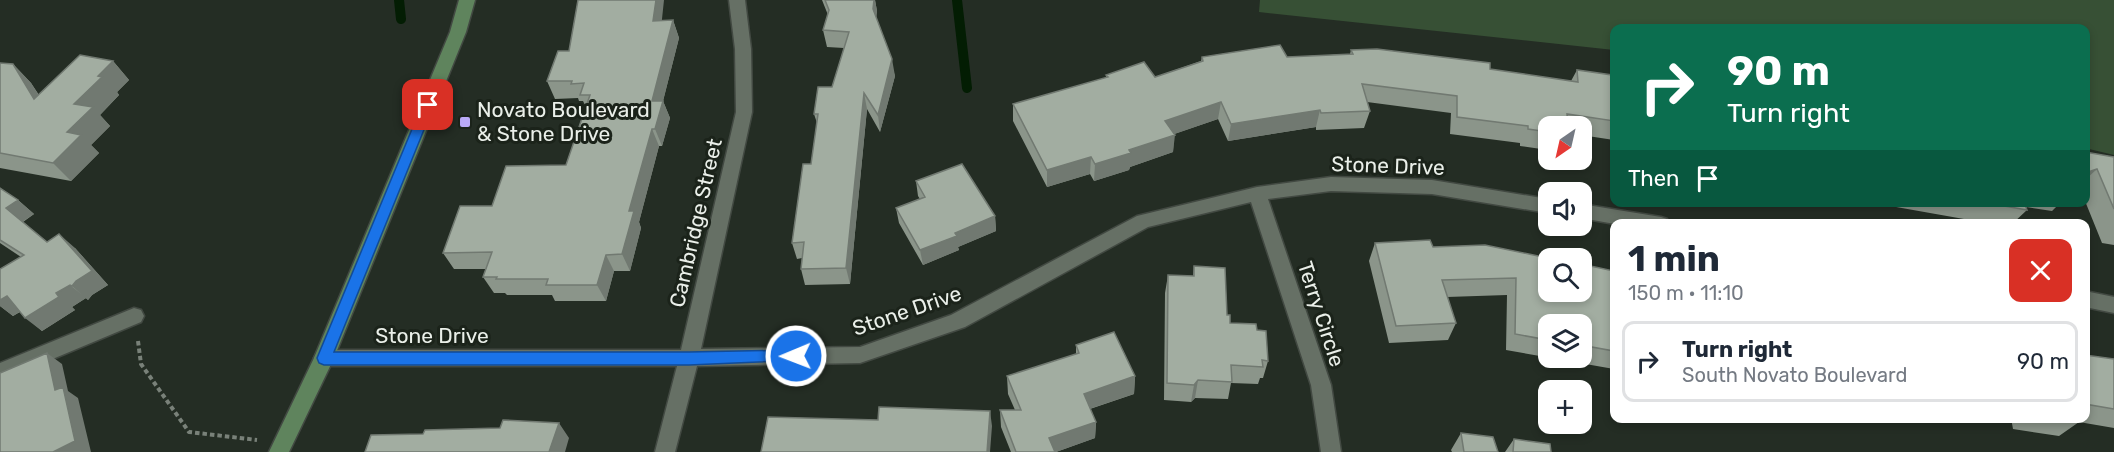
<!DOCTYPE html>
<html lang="en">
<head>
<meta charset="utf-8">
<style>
	body { margin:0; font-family:Rubik,sans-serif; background:#f2f2f3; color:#1f2937; height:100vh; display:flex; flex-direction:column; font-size:22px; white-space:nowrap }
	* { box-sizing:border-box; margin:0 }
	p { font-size:20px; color:#747a83 }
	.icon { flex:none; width:33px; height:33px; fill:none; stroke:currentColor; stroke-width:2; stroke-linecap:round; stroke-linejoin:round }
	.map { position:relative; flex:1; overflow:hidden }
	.side { position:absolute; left:1610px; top:219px; width:480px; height:204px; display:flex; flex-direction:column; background:#fff; border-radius:12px; box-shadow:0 3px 9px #0003 }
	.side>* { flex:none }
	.hud { position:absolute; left:1610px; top:24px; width:480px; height:183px; border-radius:12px; box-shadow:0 3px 9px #0003; background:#0b6e4f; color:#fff; overflow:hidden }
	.needle { width:39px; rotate:214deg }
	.buttons { position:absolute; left:1538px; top:116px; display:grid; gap:12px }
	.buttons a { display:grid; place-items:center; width:54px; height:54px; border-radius:12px; background:#fff; box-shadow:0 3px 9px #0003; font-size:30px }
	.pin { position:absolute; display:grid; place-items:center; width:51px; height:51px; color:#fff; margin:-26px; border-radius:12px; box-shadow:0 3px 9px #0006 }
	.me { position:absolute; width:66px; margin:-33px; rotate:269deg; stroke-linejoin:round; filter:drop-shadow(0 0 4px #0008) }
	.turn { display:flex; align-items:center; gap:21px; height:126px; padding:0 18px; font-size:27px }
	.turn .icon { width:78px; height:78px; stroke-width:2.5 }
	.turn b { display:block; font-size:42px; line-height:51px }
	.then { display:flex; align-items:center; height:57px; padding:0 18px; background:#0003; gap:12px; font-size:22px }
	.round { display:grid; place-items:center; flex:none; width:63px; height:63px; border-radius:12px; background:#f2f2f3 }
	.headline { display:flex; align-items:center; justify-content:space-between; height:102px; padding:0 18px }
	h1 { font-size:36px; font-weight:700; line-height:45px }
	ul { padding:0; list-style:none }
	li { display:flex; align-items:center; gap:18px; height:81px; margin:0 12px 9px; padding:0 6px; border:3px solid #e0e1e3; border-radius:12px }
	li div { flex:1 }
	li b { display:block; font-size:22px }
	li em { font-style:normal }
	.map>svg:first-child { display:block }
	.green { fill:#375035 }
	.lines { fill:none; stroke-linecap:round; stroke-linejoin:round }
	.stream { stroke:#031d03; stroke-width:10 }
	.minor-casing { stroke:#424942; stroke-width:3 }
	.secondary-casing { stroke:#424942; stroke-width:3 }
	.path { stroke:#798179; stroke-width:4; stroke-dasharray:4.5 3; stroke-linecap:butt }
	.minor { fill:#667065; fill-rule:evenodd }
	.secondary { fill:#5f845d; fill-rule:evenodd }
	.wall { fill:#8b958a; fill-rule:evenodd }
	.shaded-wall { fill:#717971 }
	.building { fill:#a2ada1; stroke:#717971; stroke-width:1.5 }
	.route { fill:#1a73e8; stroke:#114b97; stroke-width:1.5 }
	.poi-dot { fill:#baaaf7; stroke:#1b231a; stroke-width:2 }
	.labels { text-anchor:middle; stroke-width:6; stroke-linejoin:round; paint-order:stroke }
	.poi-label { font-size:21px; fill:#eaefe9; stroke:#1b231a; text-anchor:start }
	.street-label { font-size:21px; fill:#eaefe9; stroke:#1b231a }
</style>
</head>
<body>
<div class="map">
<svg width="2114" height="452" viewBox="0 0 2114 452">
	<rect width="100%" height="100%" fill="#242d24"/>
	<path class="green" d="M1260,0H2114V155L2085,148V28H1614V50L1259,12Z"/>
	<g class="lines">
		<path class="stream" d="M399,0L401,19
			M957,0L967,88"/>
		<g class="minor-casing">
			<path id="minor" d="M729,0H745L751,49L752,112L701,349L860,347L951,315L1137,216L1257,187L1331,177L1432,180L1548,199V213L1432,194L1331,191L1268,199L1331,385L1341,452H1321L1311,385L1251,202L1148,227L965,327L860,363L697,366L675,452H655L677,366H324L317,364L314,358L317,352L324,350H681L736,112L735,49Z
				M1581,204L1661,217L1667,219L1670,224H1615L1581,218Z
				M2085,291L2114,297V313L2085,307Z
				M134,308L141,310L144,316L141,322L0,381V363Z"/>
		</g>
		<g class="secondary-casing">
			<path id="secondary" d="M459,0H475L466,32L334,358L289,452H269L314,358L450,32Z"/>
		</g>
		<path class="path" d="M138,341L141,364L189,432L257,440"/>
		<use href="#minor" class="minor"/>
		<use href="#secondary" class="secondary"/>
	</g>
	<path class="wall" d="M822,0H875L877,11L876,18L895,76L880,132L867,109L850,284L805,285L801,269L802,258L797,259L792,243L811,164L817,123L814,114L832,87L844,48L827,47L823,30L828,15Z
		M673,20L679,38L663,101L670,118L662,146H659L639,222L641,228L630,271H614L606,301H555L552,295H507L505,293H494L483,277L486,269H454L443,253L492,206L566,165L586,107L583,101H579L578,98L555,99L547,81L569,51L662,21Z
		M1351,50L1571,81L1577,70L1614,86V140L1581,135V126H1548V150L1520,146V143L1450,134L1451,113L1367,102L1370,111L1364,128L1316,130V127L1228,141L1218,119L1174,134L1173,152L1130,167L1129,170L1094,181L1090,174L1047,187L1013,121V104L1106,78V75L1155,77L1201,61L1202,57H1287L1350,54Z
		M113,61L129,80L117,92L119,95L100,115L110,126L91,145L99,153L71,181L0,168V63L13,64L31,83L39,95Z
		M2085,152L2114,157V245L2102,243L2085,201Z
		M916,181L995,216L996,231L958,247L959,250L923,265L899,223L896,208L920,199L918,196Z
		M0,188L18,200L34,214L23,222L47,242L75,248L108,285L92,295L88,300L86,298L72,307L75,310L42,331L20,312L13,316L0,306V269L21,257L0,243Z
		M1868,202H2061L2052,211L2026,207L2027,210L2012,224H1992Z
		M1375,243L1433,247L1614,271V369L1506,350L1507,295L1447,297L1456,323L1448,340L1389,343L1369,261ZM1548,324H1581V357H1548Z
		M1194,266L1227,315L1230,323L1257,330L1268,361L1263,378H1260L1258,384L1231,383L1228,399L1195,398L1191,402L1164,400L1165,293L1168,275L1193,276Z
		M1076,345L1135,376L1134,394L1090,409L1096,422L1095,438L1056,452H1011L1001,427L1000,410H1015L1008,394L1007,376L1076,354Z
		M2085,355L2114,359V428L2079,422L2059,436L2013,429L2011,418H2085Z
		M1461,433L1498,452H1452L1451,450Z
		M1514,439L1551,452H1505Z"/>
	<path class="shaded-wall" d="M656,0H664L660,38L653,21Z
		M874,0H875L877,11L875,26L873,9Z
		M673,20L679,38L663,101L670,118L662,146L655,129L652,101Z
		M892,59L895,76L880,132L878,115Z
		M113,61L129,80L117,92L119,95L100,115L110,126L91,145L99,153L71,181L53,163L67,132L74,104L98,76Z
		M13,64L31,83L53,118L34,99Z
		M864,93L867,109L850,284L846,268Z
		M1221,102L1218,119L1163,138L1165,121Z
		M1320,110L1316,127L1228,141L1231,124Z
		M652,129L659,146L639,222L641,228L630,271L622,254L629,211Z
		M1175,135L1173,152L1130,167L1129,170L1094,181L1095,164L1129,150Z
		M1091,157L1090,174L1047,187V170Z
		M2097,169L2085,180V173Z
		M18,200L34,214L22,222L6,208Z
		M995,216L996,231L958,247L959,250L923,265L920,250L955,233Z
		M59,234L75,248L108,285L92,295L88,300L72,286L76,281Z
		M606,255L614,271L606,301L597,285Z
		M70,285L86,298L72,307L75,310L42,331L25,318L56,293Z
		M7,296L24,309L13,316L0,306V300Z
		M47,353L62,364L68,391L78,398L91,452H53L55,390Z
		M1135,376L1134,394L1083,411L1084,394Z
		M1198,380L1195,398L1191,402L1194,385Z
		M990,411L992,426L990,452H987Z
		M1096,422L1095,438L1056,452H1049V438Z
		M559,423L569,438L565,452H549Z"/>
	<path class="building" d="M578,0H656L653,21L673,20L652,101H663L655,129H652L629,211H634L622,254L606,255L597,285H546L548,279H496L497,277H483L492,252L443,253L460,206H492L506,166L566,165L590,95H580L584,83L571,84L572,81H547L558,51H569Z
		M825,0H874L873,9L892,59L878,115L864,93L846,268L801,269L804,242L792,243L803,164H811L818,114H814L818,87H832L849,32L823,30L829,10Z
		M1280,45L1287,57L1353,54L1351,50L1377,49L1490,63V69L1578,82L1577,70L1612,75L1613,86H1614V121L1567,114L1568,126H1548V132L1528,129V126L1457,117V96L1362,84L1370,111L1321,113L1320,110L1231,124L1221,102L1165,121L1175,135L1129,150L1131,153L1095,164L1091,157L1047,170L1013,104L1108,77L1106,75L1144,62L1155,77L1203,61L1202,57Z
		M80,55L113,61L98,76L102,77L74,104L93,107L67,132L81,135L53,163L0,153V63L13,64L34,99Z
		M2085,152L2114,157V209L2097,169L2085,173Z
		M962,164L995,216L955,233L957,236L920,250L896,208L925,197L916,181Z
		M0,188L18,200L6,208L47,242L59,234L92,271L76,281L72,286L70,285L56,293L59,297L25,318L7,296L0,300V269L24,255L0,240Z
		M1982,202H2024L2027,210Z
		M1430,240L1433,247L1485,245L1548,258V291H1581V264L1614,271V351L1581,345V324H1548V340L1515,334L1516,278L1442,280L1456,323L1396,326L1375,243Z
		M1194,266L1225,268L1227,315H1230V323L1256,324L1257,330L1266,331L1268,361L1262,360L1263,367L1231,365L1232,382L1198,380L1194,385L1167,383L1168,275L1194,276Z
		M1114,332L1135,376L1084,394L1096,422L1049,438L1055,452H1016L1000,410H1021L1007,376L1079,353L1076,345Z
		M47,353L55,390L63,387L75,441L53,452H0V373Z
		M2085,355L2114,359V409L2085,404Z
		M879,407L990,411L987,452H761L768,417L878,420Z
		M2065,418H2080L2081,421Z
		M503,420L559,423L549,452H365L371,435L423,434L425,430L500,428Z
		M1461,433L1493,437L1498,452H1464Z
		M1514,439L1550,444L1551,452H1513Z"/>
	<path class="route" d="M428,100L434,105L334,352H689L796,350L801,351L803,356L801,360L689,365H324L319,363L317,358L422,105Z"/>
	<rect class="poi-dot" x="459" y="116" width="12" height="12" rx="3"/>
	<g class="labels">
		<g class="poi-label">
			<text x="477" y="117">Novato Boulevard<tspan x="477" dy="24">&amp; Stone Drive</tspan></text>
		</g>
		<g class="street-label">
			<text transform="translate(1388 166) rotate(2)" y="7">Stone Drive</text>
			<text transform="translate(696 223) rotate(-77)" y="7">Cambridge Street</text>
			<text transform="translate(907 311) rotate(-19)" y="7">Stone Drive</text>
			<text transform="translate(1321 314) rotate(72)" y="7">Terry Circle</text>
			<text x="432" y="343">Stone Drive</text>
		</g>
	</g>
</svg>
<div class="buttons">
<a><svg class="needle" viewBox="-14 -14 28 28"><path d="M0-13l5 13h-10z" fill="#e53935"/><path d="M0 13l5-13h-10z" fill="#747a83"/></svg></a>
<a><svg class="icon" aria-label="sound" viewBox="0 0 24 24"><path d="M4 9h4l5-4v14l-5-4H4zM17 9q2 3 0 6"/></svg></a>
<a><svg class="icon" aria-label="search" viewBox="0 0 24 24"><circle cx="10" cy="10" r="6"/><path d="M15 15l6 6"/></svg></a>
<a><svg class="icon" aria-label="layers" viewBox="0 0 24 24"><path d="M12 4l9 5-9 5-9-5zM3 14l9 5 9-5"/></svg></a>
<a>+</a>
</div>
<div class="pin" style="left:428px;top:105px;background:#d93025"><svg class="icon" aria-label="arrive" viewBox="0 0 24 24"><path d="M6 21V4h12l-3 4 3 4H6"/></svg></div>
<svg class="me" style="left:796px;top:356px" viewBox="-20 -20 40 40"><circle r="17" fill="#1a73e8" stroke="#fff" stroke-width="3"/><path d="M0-11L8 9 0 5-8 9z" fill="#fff"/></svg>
<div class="hud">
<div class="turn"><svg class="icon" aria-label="right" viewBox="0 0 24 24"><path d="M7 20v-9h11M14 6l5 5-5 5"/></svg><div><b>90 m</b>Turn right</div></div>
<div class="then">Then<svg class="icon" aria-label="arrive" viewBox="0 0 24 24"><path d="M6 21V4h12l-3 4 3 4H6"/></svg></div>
</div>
<section class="side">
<div class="headline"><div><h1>1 min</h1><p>150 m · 11:10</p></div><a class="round" style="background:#d93025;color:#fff"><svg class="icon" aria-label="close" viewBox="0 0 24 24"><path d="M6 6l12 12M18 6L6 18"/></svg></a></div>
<ul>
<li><svg class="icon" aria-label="right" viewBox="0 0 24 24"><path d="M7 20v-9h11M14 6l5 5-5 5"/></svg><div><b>Turn right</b><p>South Novato Boulevard</p></div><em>90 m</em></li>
</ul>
</section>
</div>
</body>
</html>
